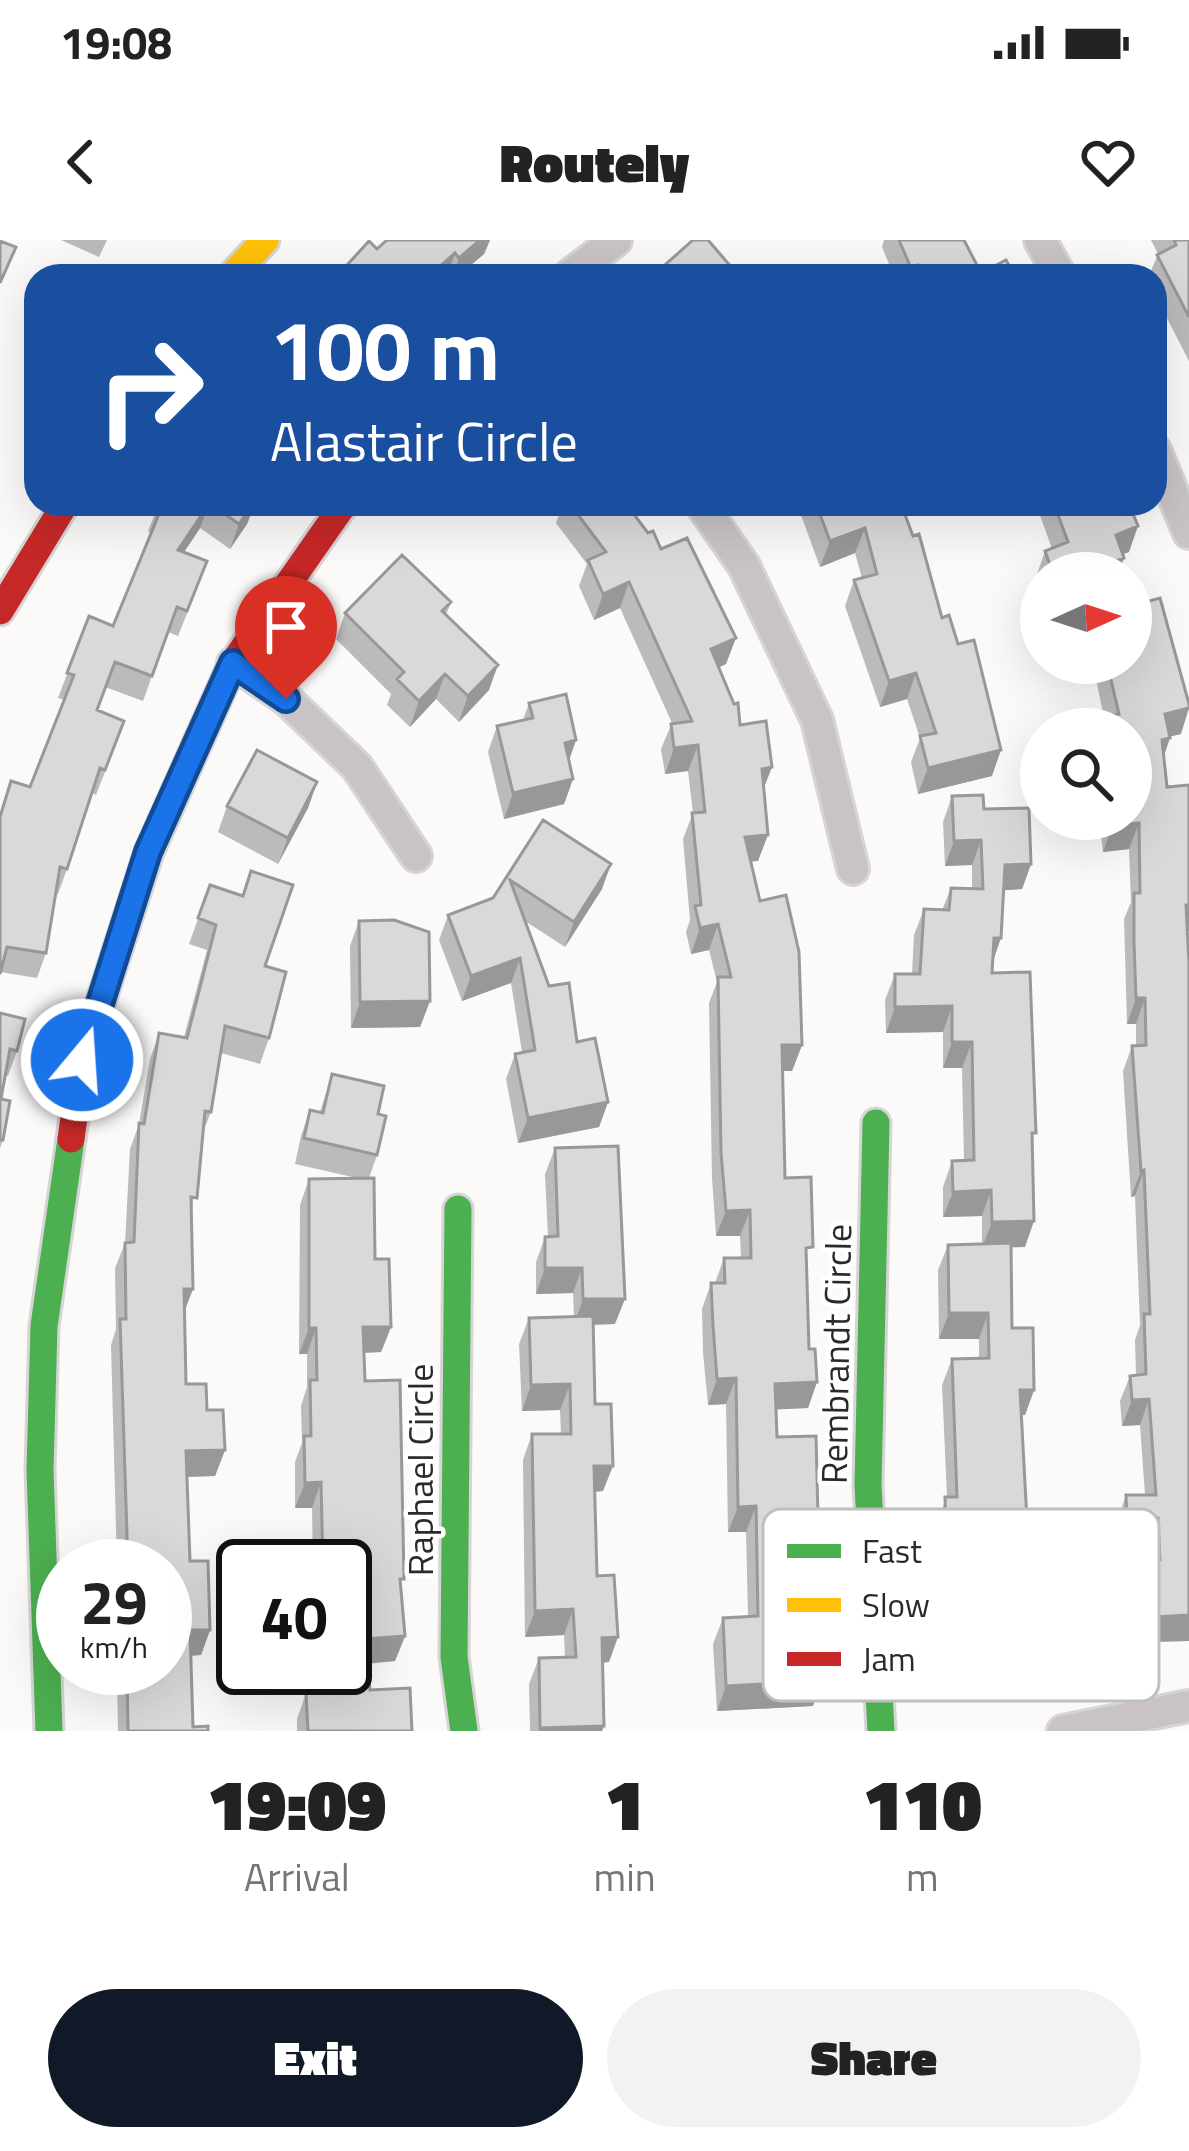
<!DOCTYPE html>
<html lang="en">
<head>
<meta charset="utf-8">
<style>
	body { margin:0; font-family:"Titillium Web",sans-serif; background:#f2f2f2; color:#222; height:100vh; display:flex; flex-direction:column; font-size:45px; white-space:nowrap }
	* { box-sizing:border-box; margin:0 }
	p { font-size:39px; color:#767676 }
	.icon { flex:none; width:66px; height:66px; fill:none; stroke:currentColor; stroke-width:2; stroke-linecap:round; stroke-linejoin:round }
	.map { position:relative; height:1491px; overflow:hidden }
	.side { display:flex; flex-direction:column; background:#fff; flex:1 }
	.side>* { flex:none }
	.hud { position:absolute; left:24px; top:24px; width:1143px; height:252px; border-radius:36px; box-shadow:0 12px 48px #0002; background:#1a4fa0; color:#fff; overflow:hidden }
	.needle { width:78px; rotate:87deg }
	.buttons { position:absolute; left:1020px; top:312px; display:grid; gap:24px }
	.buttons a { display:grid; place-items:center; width:132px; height:132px; border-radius:50%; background:#fff; box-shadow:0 12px 48px #0002; font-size:60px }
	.speed { position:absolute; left:36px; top:1299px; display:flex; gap:24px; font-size:60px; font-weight:700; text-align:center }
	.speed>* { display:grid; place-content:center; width:156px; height:156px; border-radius:50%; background:#fff; box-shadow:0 12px 48px #0002; line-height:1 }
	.speed small { font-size:30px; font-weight:400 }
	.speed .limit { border:6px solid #111; border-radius:18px; background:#fff; color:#111 }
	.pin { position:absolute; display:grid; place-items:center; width:102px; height:102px; color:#fff; margin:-123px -51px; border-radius:50% 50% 50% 0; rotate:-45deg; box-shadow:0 0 12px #0007 }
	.pin .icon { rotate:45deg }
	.me { position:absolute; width:132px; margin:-66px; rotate:18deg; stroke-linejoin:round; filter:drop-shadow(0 0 9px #0008) }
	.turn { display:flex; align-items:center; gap:42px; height:252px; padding:0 48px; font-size:54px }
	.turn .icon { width:156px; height:156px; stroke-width:2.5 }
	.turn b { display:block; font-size:84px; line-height:102px }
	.eta { display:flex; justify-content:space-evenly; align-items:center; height:204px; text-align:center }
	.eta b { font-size:72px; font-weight:800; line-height:84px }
	.cta { display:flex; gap:24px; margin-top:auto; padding:24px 48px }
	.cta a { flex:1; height:138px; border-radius:72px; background:#111827; color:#fff; font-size:48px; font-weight:800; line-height:138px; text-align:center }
	.cta a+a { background:#f2f2f2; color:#222 }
	.status { display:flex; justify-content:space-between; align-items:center; height:84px; padding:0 60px; background:#fff; direction:ltr }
	.status svg { height:33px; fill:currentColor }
	header { display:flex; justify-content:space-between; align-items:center; height:156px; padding:0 48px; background:#fff; font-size:54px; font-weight:800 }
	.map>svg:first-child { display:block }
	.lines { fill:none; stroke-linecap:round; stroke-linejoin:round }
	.street-casing { stroke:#d6d5d5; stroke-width:36 }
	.fast-casing { stroke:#d6d5d5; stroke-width:33 }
	.slow-casing { stroke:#d6d5d5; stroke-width:33 }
	.jam-casing { stroke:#d6d5d5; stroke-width:33 }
	.street { stroke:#c9c3c6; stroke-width:30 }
	.fast { stroke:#4caf50; stroke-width:27 }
	.slow { stroke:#ffc107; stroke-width:27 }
	.jam { stroke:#c62828; stroke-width:27 }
	.wall { fill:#bbb }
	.shaded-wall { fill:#999898 }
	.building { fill:#dad9d9; stroke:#999898; stroke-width:3 }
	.route-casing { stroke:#114b97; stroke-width:30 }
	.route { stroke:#1a73e8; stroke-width:21 }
	.labels { text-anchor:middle; stroke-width:9; stroke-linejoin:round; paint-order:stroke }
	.street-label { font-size:36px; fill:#2b2a2a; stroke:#fff }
	.key { fill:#fff; stroke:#bfbfbf; stroke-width:3 }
	.key-label { font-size:33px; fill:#2b2a2a }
</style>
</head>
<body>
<div class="status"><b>19:08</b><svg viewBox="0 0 49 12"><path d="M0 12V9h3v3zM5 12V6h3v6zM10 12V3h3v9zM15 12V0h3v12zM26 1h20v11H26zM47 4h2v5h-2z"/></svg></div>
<header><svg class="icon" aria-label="back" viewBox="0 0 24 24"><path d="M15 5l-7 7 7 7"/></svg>Routely<svg class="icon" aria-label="heart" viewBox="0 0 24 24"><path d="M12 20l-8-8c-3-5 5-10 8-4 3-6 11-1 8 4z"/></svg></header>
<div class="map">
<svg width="1189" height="1491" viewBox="0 0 1189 1491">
	<rect width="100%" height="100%" fill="#fcfaf9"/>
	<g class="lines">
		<g class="street-casing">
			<path id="street" d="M1040,0L1060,36
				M569,36L616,0
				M1155,210L1189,293
				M701,264L744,326L817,480L853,629
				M233,423L286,459L357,527L416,616
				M1063,1491L1189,1466"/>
		</g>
		<g class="fast-casing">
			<path id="fast" d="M876,883L868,1245L881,1491
				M458,969L454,1417L464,1491
				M49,1491L40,1230L44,1086L71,899"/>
		</g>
		<g class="slow-casing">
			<path id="slow" d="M232,36L265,0"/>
		</g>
		<g class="jam-casing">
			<path id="jam" d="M0,371L65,264
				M71,899L82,820L149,612L233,423L344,264"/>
		</g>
		<use href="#street" class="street"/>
		<use href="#fast" class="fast"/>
		<use href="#slow" class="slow"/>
		<use href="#jam" class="jam"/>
	</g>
	<path class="wall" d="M61,0H107L99,17Z
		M387,0H490L484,14L458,36H337Z
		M884,0H964L981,33L1015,36H894L882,7Z
		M1151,0H1189V121L1155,55V36H1149L1158,14Z
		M666,24L739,36H661Z
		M159,264H255L247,284L230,309L200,288L184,312L198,346L178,396L168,392L143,461L105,447L97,470L115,506L96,555L92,553L67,629L58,654L56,653L46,713L37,738L0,732V734V573L11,541L30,547L65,460L58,458L89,376L113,386L151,293L148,291Z
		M563,264H628L627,265L661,309L726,424L718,428L764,549L758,621H751L760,661L802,805L792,831H783L785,938L806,1025L809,1109L817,1142L808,1168L776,1169L777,1197L822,1441L813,1466L717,1471L713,1404L723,1378L748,1377L746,1292H728L726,1164L708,1165L703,1112L702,1069L711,1043H715L724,1018H741L740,996H716L712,938L709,763L717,742L709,710L691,714L686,692L690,680L683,599L693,573L688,531L665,534L661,509L672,483L620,368L594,380L579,346L587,324L556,283Z
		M797,264H901L942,378L992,536L918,554L911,522L920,498L907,459L880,467L845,366L854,340L862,338L855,313L820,327Z
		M1036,264H1129V312L1123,314L1119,333H1041V352L1036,337L1045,311L1052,309Z
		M451,362L446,375L489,450L459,482L436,459L410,487L387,465L391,454L336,399L345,373Z
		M1082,423H1131L1181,494L1170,496L1164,516L1187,691L1189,1401L1145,1402L1143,1346L1150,1327L1149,1304L1118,1305L1117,1281L1126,1255H1145L1140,1185L1122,1186L1120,1161L1130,1136L1136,1135L1135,1100L1140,1085L1135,956L1131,957L1123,831L1132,806H1136V784H1127L1124,679L1131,662L1129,609L1103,612L1099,579H1131V489H1089L1092,480L1104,478L1095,434L1085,437Z
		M529,463L576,500L569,520L573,539L564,564L504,579L488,512L497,486L523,480Z
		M317,542L308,568L278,624L218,592L227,566Z
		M952,556L984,569L1031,624L1022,649L1004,650L992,733L1032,904L1025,1007H1011L1012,1088L1034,1150L1025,1175H1021L1019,1344H1016L1008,1429L948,1430V1414H942L941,1361L950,1335L976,1334L975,1314L937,1316L936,1283L947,1257L942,1145L952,1119L979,1118V1099H939L938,1030L948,1005L982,1004V976L943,977V947L952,921H964L962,828H943V792L886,793L885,760L895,734H912L914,695L924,669L942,670L951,648L972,649V625L945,626L943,582Z
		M543,580L602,649L565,707L525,681L549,746L608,862L599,887L518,903L506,839L515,814L522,812L511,743L462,761L439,700L448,675L493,658Z
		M251,631L265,726L269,798L260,824L221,813L211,872L203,892L191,974L193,1049L184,1071L186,1144L207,1170L225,1210L215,1236L187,1237L190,1321L210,1390L201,1415L190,1416L193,1487L208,1491H118L117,1437L120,1428H165V1326H117L111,1105L116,1089L115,1028L125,1003L130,909L139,884L150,819L159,793L184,797L207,710L189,704L210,645L242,656Z
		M359,681L430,761L420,787L351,788L350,706Z
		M0,773L17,811L8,836L5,835L1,859L3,900L0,908Z
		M332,834L378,874L377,915L369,938L375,1019L391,1087L381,1112L364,1113L365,1141L401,1348L405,1396L395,1421L368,1424L370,1450L412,1491H297V1479L306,1453H321L318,1428H345V1326H313L312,1268H295V1222L302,1203L301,1166L307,1147V1114H299L300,965L309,939L357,938L295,924L301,896L310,870L320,872Z
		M555,908L615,1084L593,1085L595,1164L603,1251L595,1252L597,1336L609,1422L602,1423L604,1486L602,1491H530L529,1444L539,1418H565L564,1395L525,1397L523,1220L532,1194H561L560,1170L522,1171L519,1104L529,1078L574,1076L573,1053L536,1054V1022L545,997H548L545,934Z"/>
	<path class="shaded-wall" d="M480,0H490L484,14L458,36H453L459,18Z
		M455,13L447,36H429Z
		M918,25L914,36H908L911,28Z
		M209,264L200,288L169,335L178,310Z
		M253,264H255L247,284L230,309L239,284Z
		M1138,286L1129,312L1107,320L1116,295Z
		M865,288L855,313L820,327L830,301Z
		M1124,318L1119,333H1110L1114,322Z
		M629,342L620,368L594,380L603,354Z
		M736,398L726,424L701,435L711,409Z
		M1090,423H1099L1095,434L1085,437Z
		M498,425L489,450L459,482L468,456Z
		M916,433L907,459L880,467L889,441Z
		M445,434L436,459L410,487L419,461Z
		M1189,468L1181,494L1156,500L1165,474Z
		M1170,498L1161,524L1162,500Z
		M576,500L567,526L565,503Z
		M698,505L688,531L665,534L674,508Z
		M1001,510L992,536L918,554L928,528Z
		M772,527L762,553V529Z
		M573,539L564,564L504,579L513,553Z
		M317,542L308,568L278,624L288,598Z
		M1139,583L1129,609L1103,612L1112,586Z
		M768,595L758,621L736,623L745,597Z
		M981,600L972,625L945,626L954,601Z
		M611,624L602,649L565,707L574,682Z
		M1031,624L1022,649L995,651L1005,625Z
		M1186,665H1189V691H1176Z
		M718,684L709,710L691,714L700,688Z
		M994,698H1001L992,724Z
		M520,718L511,743L462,761L471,736Z
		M1136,758H1145L1136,784H1127Z
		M430,761L420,787L351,788L360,762Z
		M952,766L943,792L886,793L895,767Z
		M952,802H972L962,828H943Z
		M782,805H802L792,831H773Z
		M608,862L599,887L518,903L528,878Z
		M1144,930L1135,956L1131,957L1141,931Z
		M991,950L982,976L943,977L953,952Z
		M750,970L740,996H716L726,971Z
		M1034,981L1025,1007L982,1008L992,982Z
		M545,1028H582L573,1053L536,1054Z
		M184,1049H193L183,1075Z
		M583,1059H625L615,1084L574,1085Z
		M949,1073H988L979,1099H939Z
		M363,1087H391L381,1112L354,1113Z
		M309,1088H316L307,1114H299Z
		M736,1138L726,1164L708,1165L717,1139Z
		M817,1142L808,1168L766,1170L775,1144Z
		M570,1144L560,1170L522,1171L531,1145Z
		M1020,1150H1034L1025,1175L1011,1176Z
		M1149,1159L1140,1185L1122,1186L1132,1160Z
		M225,1210L215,1236L177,1237L186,1211Z
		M594,1226H613L603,1251L585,1252Z
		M321,1242L312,1268H295L305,1243Z
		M756,1266L746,1292H728L738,1267Z
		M1158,1278L1149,1304L1118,1305L1127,1279Z
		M984,1288L975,1314L937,1316L946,1290Z
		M1029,1318L1019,1344L1007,1345L1016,1319Z
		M573,1369L564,1395L525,1397L535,1371Z
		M1189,1375V1401L1145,1402L1154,1377Z
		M951,1388H957L948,1414H942Z
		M190,1390H210L201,1415L180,1416Z
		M405,1396L395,1421L357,1424L366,1399Z
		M618,1397L609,1422L592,1423L602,1398Z
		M1017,1403L1008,1429L948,1430L958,1405Z
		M822,1441L813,1466L717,1471L726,1446Z
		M604,1486L602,1491H539L540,1488Z"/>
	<path class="building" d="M387,0H480L459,18L455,13L429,36H337L369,1L377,9Z
		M693,0H708L739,36H676L666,24Z
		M899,0H964L981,33L1006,20L1015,36H924L918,25L911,28Z
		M1174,0H1189V77L1157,15L1176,5Z
		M0,1L16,7L0,43Z
		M159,264H209L178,310L207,321L187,371L177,367L152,436L115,422L97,470L124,481L105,530L100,528L67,629L60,627L46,713L7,707L0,734V577L11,541L30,547L74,435L67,433L89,376L113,386L161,269L157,266Z
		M210,264H253L239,284Z
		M570,264H626L648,293L653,291L661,309L687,298L736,398L711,409L734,464L738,463L740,485L766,481L772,527L762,529L768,595L745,597L760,661L786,655L799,712L802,805H782L785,938L811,937L813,1007L806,1008L809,1109H815L817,1142L775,1144L777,1197L816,1196L822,1441L726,1446L723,1378L758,1376L756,1266L738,1267L736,1138L717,1139L713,1086L711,1043H725L724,1018H751L750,970L726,971L721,913L718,737H731L718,684L700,688L695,666L701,665L692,573L705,572L698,505L674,508L671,484L692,481L629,342L603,354L588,320L606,312Z
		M816,264H901L913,296L919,294L942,378L949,375L958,404L974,400L1001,510L928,528L920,496L936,493L916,433L889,441L854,340L877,334L865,288L830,301Z
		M1054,264H1129L1138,286L1116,295L1124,318L1114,322L1117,333H1073L1072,328L1053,333L1045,311L1068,302Z
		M402,315L451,362L442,371L498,425L468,456L445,434L419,461L397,439L404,432L345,373Z
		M1160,358L1189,464V468L1165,474L1170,498L1162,500L1167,547L1189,545V665H1186L1189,725V1375L1154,1377L1152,1321L1160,1320L1158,1278L1127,1279L1126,1255H1156L1149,1159L1132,1160L1130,1136L1146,1134L1144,1074H1150L1144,930L1141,931L1132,806L1146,805L1145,758H1136L1134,702V653H1140L1139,583L1112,586L1111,579H1131V489H1094L1092,480L1119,474L1107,423H1131V366Z
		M566,454L576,500L565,503L573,539L513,553L497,486L533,478L529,463Z
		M257,510L317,542L288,598L227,566Z
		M983,555L984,569L1029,568L1031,624L1005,625L1001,698H994L992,733L1030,732L1036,893H1032L1034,981L992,982L991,950L953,952L952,921L974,920L972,802H952V766L895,767V734H920L924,669L949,670L951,648L983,649L981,600L954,601L952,556Z
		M543,580L611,624L574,682L510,640L549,746L569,743L577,802L595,798L608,862L528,878L515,814L535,810L520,718L471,736L448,675L493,658Z
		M251,631L293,645L265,726L286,732L269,798L225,786L211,872L205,871L197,958L191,957L193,1049H184L186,1144H206L207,1170H223L225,1210L186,1211L190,1321H208L210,1390H190L193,1487L208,1486V1491H128L127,1428H165V1326H128L120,1079H126L125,1003L134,1002L139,883L144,884L159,793L187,798L216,685L198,678L210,645L243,656Z
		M394,680L429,692L430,761L360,762L359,681Z
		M0,773L25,779L17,811L10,809L1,859L10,861L3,900H0Z
		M332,834L384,846L378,874L386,876L377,915L304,898L310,870L323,873Z
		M618,906L625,1059H583L582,1028H545V997L558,996L555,908Z
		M374,938L375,1019H389L391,1087H363L365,1141L400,1140L404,1339H400L405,1396L366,1399L370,1450L410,1448L412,1491H308L306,1453L332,1452L330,1428H345V1326H323L321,1242L305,1243L304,1196H311L310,1140H317L316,1088H309V939Z
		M1011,1003L1012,1088H1033L1034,1150H1020L1029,1318L1016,1319L1017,1403L958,1405L957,1388H951L950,1335L986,1334L984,1288L946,1290L945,1257H957L952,1119L989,1118L988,1073H949L948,1005Z
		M593,1076L595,1164H611L613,1226H594L597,1336L614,1335L618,1397L602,1398L604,1486L540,1488L539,1418L576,1417L573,1369L535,1371L532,1194H571L570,1144L531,1145L529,1078Z"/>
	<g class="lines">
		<g class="route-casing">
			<path id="route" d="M82,820L148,612L233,423L286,459"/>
		</g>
		<use href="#route" class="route"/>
	</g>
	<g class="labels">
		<g class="street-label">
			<text transform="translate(836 1114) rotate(-89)" y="13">Rembrandt Circle</text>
			<text transform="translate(420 1230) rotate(-90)" y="13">Raphael Circle</text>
		</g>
	</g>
	<rect x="763" y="1269" width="396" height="192" rx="18" class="key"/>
	<rect x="787" y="1304" width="54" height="14" fill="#4caf50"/>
	<rect x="787" y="1358" width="54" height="14" fill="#ffc107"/>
	<rect x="787" y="1412" width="54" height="14" fill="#c62828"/>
	<g class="key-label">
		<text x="862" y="1323">Fast</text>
		<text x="862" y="1377">Slow</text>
		<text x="862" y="1431">Jam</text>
	</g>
</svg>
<div class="buttons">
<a><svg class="needle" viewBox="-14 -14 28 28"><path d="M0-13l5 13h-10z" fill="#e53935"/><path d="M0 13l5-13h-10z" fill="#767676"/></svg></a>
<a><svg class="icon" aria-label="search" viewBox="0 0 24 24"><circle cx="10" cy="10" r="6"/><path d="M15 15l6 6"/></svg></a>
</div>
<div class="speed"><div>29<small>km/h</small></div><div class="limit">40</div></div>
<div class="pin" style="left:286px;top:459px;background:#d93025"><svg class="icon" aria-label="arrive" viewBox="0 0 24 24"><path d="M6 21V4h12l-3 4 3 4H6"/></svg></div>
<svg class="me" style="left:82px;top:820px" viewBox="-20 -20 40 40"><circle r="17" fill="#1a73e8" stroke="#fff" stroke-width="3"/><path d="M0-11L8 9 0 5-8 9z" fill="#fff"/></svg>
<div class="hud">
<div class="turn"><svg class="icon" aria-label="right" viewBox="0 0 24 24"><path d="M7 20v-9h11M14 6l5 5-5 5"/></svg><div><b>100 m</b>Alastair Circle</div></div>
</div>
</div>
<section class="side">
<div class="eta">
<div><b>19:09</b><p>Arrival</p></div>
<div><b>1</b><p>min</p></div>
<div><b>110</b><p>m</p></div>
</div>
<div class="cta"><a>Exit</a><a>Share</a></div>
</section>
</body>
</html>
